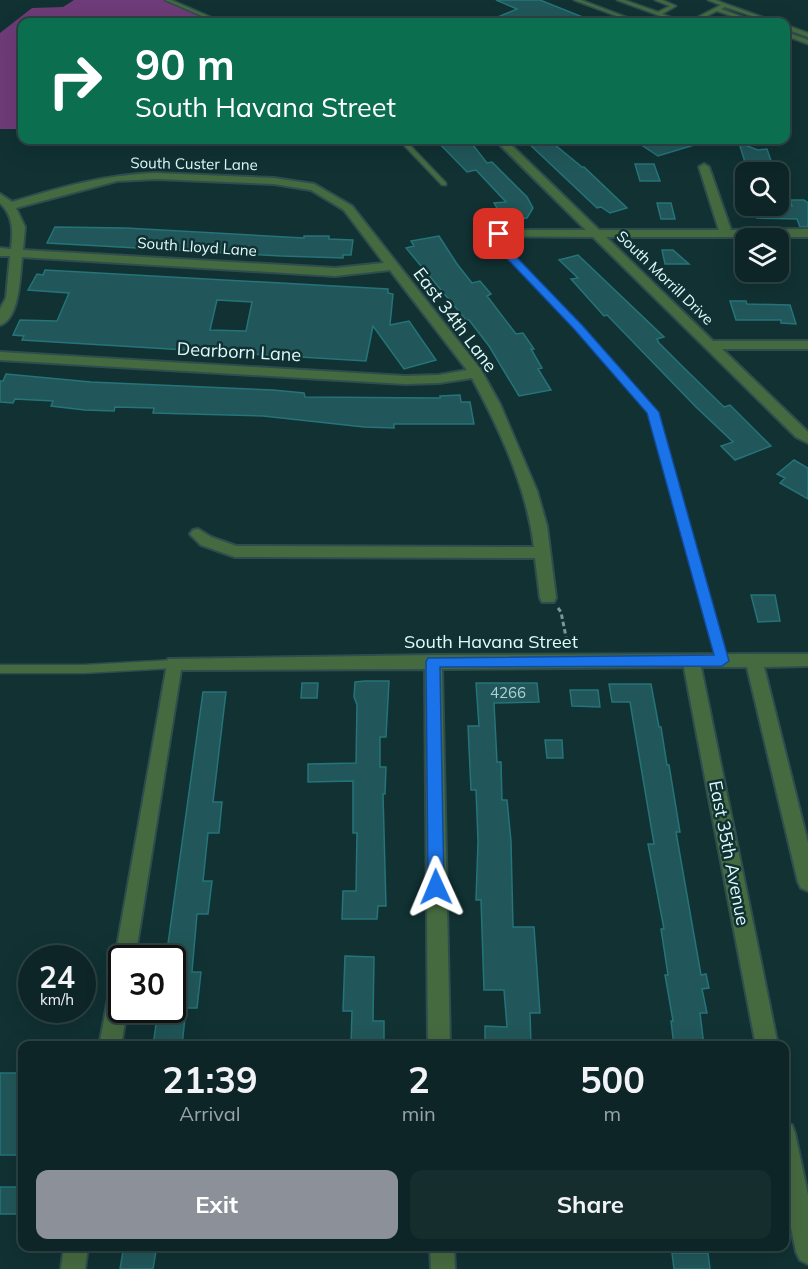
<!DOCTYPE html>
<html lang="en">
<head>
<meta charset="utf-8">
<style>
	body { margin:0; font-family:Mulish,sans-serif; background:#162d2e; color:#f1f3f6; height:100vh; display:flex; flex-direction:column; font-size:22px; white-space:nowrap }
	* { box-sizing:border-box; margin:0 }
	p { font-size:20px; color:#9aa5a7 }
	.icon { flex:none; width:33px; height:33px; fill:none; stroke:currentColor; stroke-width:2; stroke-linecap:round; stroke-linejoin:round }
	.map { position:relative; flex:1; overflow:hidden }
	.panel { position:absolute; left:18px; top:1041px; width:771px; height:210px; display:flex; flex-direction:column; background:#0d2526; border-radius:12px; box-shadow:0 6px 24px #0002,0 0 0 2px #2d4243 }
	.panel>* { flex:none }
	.hud { position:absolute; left:18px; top:18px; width:772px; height:126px; border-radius:12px; box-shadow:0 6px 24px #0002,0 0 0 2px #2d4243; background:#0b6e4f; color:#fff; overflow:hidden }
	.controls { position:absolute; left:735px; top:162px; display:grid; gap:12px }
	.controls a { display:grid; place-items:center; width:54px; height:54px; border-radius:12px; background:#0d2526; box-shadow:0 6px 24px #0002,0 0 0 2px #2d4243; font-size:30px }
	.speed { position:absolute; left:18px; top:945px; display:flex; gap:12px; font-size:30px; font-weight:700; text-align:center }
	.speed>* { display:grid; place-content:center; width:78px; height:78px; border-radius:50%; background:#0d2526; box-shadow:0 6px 24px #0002,0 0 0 2px #2d4243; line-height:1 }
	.speed small { font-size:15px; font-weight:400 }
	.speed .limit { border:3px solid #111; border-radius:9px; background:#fff; color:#111 }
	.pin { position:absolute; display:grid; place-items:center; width:51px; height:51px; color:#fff; margin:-26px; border-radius:12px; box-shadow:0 3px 9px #0006 }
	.me { position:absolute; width:66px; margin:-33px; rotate:359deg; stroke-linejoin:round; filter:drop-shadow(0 0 4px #0008) }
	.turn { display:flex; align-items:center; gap:21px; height:126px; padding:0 18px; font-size:27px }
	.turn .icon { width:78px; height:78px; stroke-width:2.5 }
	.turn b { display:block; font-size:42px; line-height:51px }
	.eta { display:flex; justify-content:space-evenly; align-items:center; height:102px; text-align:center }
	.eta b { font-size:36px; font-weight:700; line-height:42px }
	.cta { display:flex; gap:12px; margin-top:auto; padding:12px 18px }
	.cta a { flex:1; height:69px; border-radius:12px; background:#8c9099; color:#fff; font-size:24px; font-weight:700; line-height:69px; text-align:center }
	.cta a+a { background:#162d2e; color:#f1f3f6 }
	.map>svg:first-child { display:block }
	.forest { fill:#6e3c78 }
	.building { fill:#21575a; stroke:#247479; stroke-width:1.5; fill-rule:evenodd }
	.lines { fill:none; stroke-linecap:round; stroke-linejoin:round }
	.service-casing { stroke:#2e4d4f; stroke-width:3 }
	.minor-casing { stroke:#2e4d4f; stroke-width:4 }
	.path { stroke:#7a9799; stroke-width:3; stroke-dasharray:4.5 3; stroke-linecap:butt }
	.service { fill:#466a40; fill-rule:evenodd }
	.minor { fill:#466a40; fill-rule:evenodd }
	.route { fill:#1a73e8; stroke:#114b97; stroke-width:1.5 }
	.labels { text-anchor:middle; stroke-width:5; stroke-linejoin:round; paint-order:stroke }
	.far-street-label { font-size:15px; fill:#e0fbfd; stroke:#113133 }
	.number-label { font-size:15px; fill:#b0d2d4 }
	.street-label { font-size:18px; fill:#e0fbfd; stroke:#113133 }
</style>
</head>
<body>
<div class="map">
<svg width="808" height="1269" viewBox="0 0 808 1269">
	<rect width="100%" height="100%" fill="#113133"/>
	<path class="forest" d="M74,0H165L216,22H22V129H0V33L32,8L63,7Z"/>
	<path class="building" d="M496,0H540L595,22H486L517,9Z
		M436,140H469L487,163L492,162L527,197L533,208L527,218L504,220L494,203L506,202L476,170L467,172Z
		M525,140H549L582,167H584L627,208L610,213L601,207L597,208Z
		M634,140H700L701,143L658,156Z
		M739,143L758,150L767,149L775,172H748Z
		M635,164H654L660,181H640Z
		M790,200H804L808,203V227H800L797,219L757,218V206H792Z
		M657,203H671L675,219H661Z
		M55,227L126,228L304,238V236H329V239L353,240L351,255H343V258L281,256L47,243Z
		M439,236L457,264L472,283L480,281L491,294L487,296L516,334L523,333L534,349H531L542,368L538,369L551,390L519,396L489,346L469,320H466L406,248L414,246L411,241Z
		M662,250H673L689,264H665Z
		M578,255L664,337L657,339L659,343L682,366L724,407L730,405L771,446L735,460L721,446L733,442L696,407L607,315L604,316L571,279L578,278L559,260Z
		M45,270L388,289V293L393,294L390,325L409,321L436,360L404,369L373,326L366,361L22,340L24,336L13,335L20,320L57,321L69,293L28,290L37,274L43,275ZM217,300L252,302L246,331L210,330Z
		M730,301H746L747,304L790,305L796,324L781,323V320H736Z
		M6,374L91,382L273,390L304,393L305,397L440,398V396L460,395L461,402H470L474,424H394V428L364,427L263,416L153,413L154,408L115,407L114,411L85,410L51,406L53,401L15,399L13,403L0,402V381H3Z
		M794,460L808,468V499L780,483L785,478L777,474Z
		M751,595H775L780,621L758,622Z
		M365,681H389L386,737H380V767H386L385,794H383L386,906H378L377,919H342L343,891H356L357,833H353V781L308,782V764L356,763L357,705L354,697L355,682Z
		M302,683H318L317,698H301Z
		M476,683H537L539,702L494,703L497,762H501L502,800H507L511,841L513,927H534L540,1013H530L531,1046H485V1026L507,1027L504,990H484L481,900H476L478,841L476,790H471L468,726H479Z
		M609,684H651L659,727H661L667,765H669L680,832H676L701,975L706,974L709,988L702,989L707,1013H700L704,1046H674L671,1021H673L665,975H668L661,929H664L648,844H654L630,702H612Z
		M570,690H598L600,707L572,706Z
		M203,692H226L213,802H222L219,833H208L203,881H212L208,914H197L192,972H201L197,1008H186L182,1046H153L158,1010H172V958H166Z
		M545,740H562L563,758H547Z
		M345,956L374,957L373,1021H384V1046H351L352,1011H343Z
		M0,1073H22V1155H0Z
		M0,1187H22V1214H0Z
		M123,1251H156L153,1269H120Z
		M672,1253H708L710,1269H674Z"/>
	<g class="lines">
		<g class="service-casing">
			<path id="service" d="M165,0H171L222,22H216Z
				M574,0H581L639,22H633Z
				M617,0H624L658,12L670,6L655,0H662L676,6L662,14L683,22H677Z
				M708,0H715L776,22H770L725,7L721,9L756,22H750L717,11L695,22H690V21L721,5Z
				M786,25L808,33V37L786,29Z
				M786,32L808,40V44L786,36Z
				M399,140H405L446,183V185H442Z
				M499,232L502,234L499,239L500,241L580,326L657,412L727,661L725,663H719L717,661L649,413L576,328L495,243L493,239L497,233Z
				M174,660L177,661L179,664L177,667L174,668L84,673H0V665H84Z"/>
		</g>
		<g class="minor-casing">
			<path id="minor" d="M495,140H506L599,230H719L699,167L704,164L709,167L731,230L808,229V237H606L713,341H808V349H722L808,432V443L796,437L593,237L495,236L493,234L499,230H586Z
				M156,173L274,178L314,184L352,206L481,370L500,404L537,491L547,526L556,598L554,602H542L540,598L535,558L235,557L201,545L190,534L193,530L198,529L211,537L236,546L534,547C527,488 500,430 472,378L439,383L405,384L0,360V352L405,376L439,375L467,370L390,270L335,276L22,257C20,274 20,319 0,325V309L6,298L10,256H0V248L11,249C13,232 14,216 0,203V194L12,202C62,187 103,175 156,173ZM156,179L274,184L311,190L344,210L384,263L335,268L23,250L25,227L16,208L117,181Z
				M808,654V666L764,667L808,843V891L801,888L798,882L747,667H701L778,1046H756L684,667L442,669L450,1046H428L425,669L181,670L135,958H122V966L118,965L115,958L168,659L433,655Z
				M122,969V1010H127L121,1046H99L112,978L115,971Z
				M784,1122L792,1125L795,1133L808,1195V1264L800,1260L796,1252L784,1193Z
				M64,1246H88L85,1269H61Z
				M430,1246H454L455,1269H431Z"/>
		</g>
		<path class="path" d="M558,608L561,612L568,647"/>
		<use href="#service" class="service"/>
		<use href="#minor" class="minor"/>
	</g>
	<path class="route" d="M499,231L503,234L502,242L582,325L659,412L729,661L722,666L440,667L444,887L442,892L436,895L431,892L428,887L426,662L428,658L714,655L647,413L574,329L494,245L491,239L495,232Z"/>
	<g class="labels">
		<g class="far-street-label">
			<text transform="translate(194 164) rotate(1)" y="5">South Custer Lane</text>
			<text transform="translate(197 247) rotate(4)" y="5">South Lloyd Lane</text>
			<text transform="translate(665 278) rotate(44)" y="5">South Morrill Drive</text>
		</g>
		<g class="number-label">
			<text x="508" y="698">4266</text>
		</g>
		<g class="street-label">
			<text transform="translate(455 320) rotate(53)" y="6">East 34th Lane</text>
			<text transform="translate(239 352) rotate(3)" y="6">Dearborn Lane</text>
			<text x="491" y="648">South Havana Street</text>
			<text transform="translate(729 853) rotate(79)" y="6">East 35th Avenue</text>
		</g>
	</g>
</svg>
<div class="controls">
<a><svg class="icon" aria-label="search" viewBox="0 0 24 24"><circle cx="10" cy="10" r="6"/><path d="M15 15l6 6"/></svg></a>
<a><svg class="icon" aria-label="layers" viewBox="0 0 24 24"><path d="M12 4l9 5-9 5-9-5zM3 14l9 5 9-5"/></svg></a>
</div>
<div class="speed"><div>24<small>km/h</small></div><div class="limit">30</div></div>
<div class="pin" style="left:499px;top:234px;background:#d93025"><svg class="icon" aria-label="arrive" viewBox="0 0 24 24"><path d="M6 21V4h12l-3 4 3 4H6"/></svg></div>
<svg class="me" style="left:436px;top:887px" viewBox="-20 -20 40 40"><path d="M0-17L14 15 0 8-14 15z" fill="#1a73e8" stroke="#fff" stroke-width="4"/></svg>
<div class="hud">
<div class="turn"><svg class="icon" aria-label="right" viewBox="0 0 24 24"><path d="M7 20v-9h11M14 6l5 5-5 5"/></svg><div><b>90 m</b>South Havana Street</div></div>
</div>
<section class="panel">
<div class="eta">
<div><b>21:39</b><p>Arrival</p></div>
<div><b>2</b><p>min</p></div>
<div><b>500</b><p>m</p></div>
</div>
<div class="cta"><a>Exit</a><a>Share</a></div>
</section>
</div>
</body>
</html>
